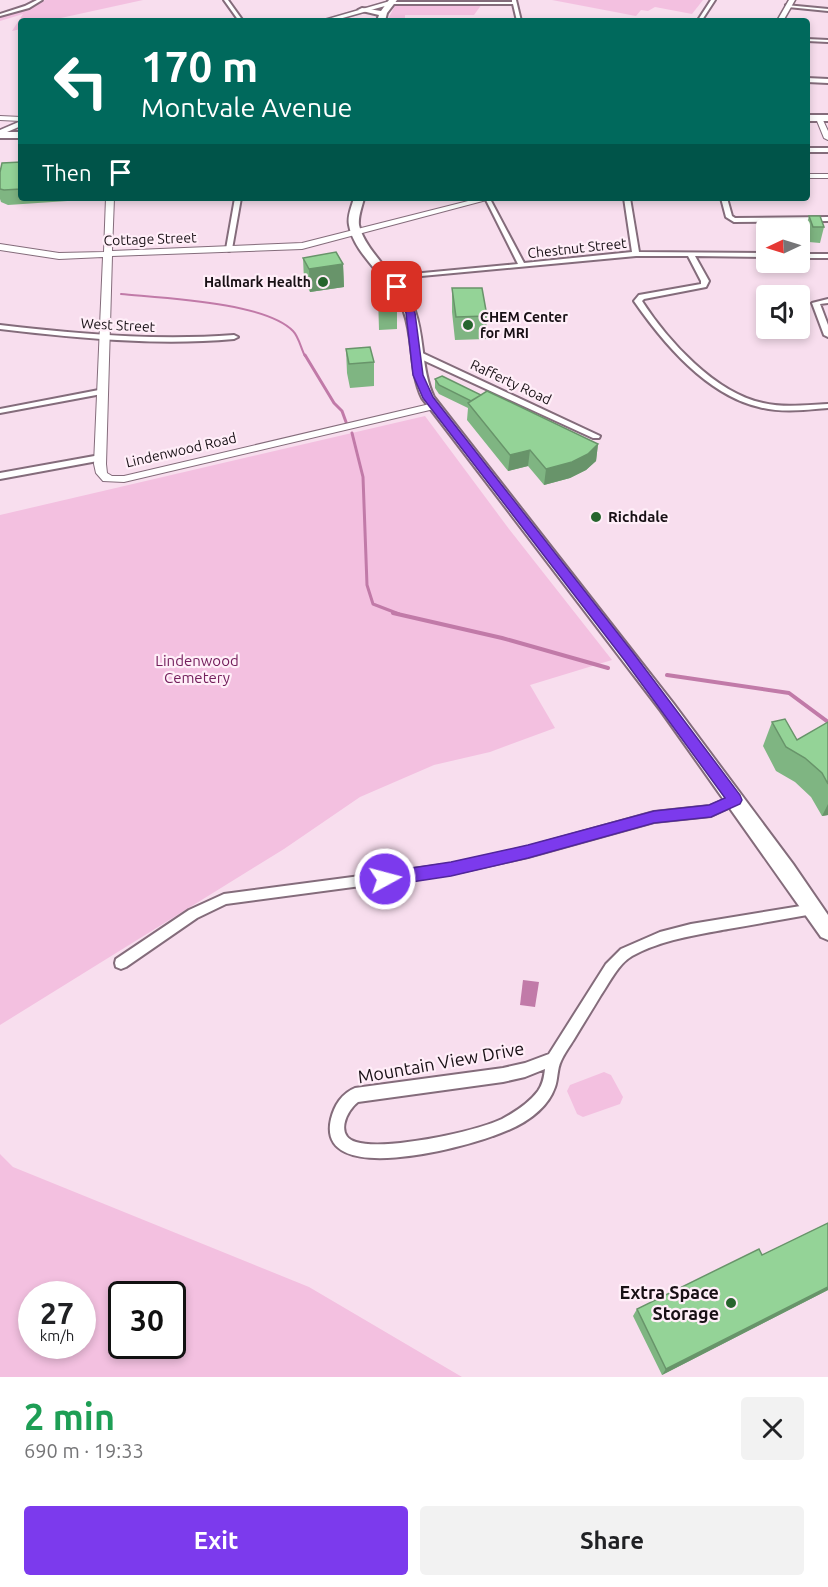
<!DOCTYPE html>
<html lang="en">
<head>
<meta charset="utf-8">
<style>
	body { margin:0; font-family:Ubuntu,sans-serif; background:#f2f2f2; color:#202124; height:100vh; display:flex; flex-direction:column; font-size:22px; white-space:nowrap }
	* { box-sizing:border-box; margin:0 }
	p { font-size:20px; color:#757577 }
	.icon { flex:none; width:33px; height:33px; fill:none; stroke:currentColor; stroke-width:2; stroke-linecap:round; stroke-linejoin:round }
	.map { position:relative; height:1377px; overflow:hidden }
	.sheet { display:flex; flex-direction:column; background:#fff; flex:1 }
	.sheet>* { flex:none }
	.guide { position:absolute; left:18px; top:18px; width:792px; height:183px; border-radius:6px; box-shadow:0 3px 9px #0003; background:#00695c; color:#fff; overflow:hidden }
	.needle { width:39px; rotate:266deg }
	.buttons { position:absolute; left:756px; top:219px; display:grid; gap:12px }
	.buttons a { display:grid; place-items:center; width:54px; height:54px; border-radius:6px; background:#fff; box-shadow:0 3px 9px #0003; font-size:30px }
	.speed { position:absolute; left:18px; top:1281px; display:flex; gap:12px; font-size:30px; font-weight:700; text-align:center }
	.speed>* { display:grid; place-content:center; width:78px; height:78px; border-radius:50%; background:#fff; box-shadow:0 3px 9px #0003; line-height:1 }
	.speed small { font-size:15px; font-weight:400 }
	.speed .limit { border:3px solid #111; border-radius:9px; background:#fff; color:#111 }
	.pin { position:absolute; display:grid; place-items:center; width:51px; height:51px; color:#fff; margin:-26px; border-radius:12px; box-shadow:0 3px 9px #0006 }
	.me { position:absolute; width:66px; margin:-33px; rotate:83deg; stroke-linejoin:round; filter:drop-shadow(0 0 4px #0008) }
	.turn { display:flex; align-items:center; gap:21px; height:126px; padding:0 24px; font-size:27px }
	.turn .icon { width:78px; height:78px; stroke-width:2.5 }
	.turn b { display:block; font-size:42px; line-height:51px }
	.then { display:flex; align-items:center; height:57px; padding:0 24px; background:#0003; gap:12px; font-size:22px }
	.round { display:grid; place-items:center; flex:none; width:63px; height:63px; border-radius:6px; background:#f2f2f2 }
	.summary { display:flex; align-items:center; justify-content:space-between; height:102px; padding:0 24px }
	h1 { font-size:36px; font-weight:600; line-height:45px; color:#1e9e55 }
	.button { display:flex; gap:12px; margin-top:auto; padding:12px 24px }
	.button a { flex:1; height:69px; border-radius:6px; background:#7c3aed; color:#fff; font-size:24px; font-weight:600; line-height:69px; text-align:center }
	.button a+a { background:#f2f2f2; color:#202124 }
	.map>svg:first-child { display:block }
	.green { fill:#f3c0e0; fill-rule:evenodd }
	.water { fill:#c17aa8 }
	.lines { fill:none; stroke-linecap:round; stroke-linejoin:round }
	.stream-far2 { stroke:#c17aa8; stroke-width:2 }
	.stream-far1 { stroke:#c17aa8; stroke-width:3 }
	.stream { stroke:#c17aa8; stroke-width:4 }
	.minor-casing { stroke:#846c7b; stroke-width:4 }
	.tertiary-casing { stroke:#846c7b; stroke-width:2 }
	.secondary-casing { stroke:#846c7b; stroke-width:3 }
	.primary-casing { stroke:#846c7b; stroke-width:4 }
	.minor { fill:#fff; fill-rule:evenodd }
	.tertiary { fill:#fff; fill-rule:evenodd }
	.secondary { fill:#fff; fill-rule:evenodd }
	.primary { fill:#fff; fill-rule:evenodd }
	.wall { fill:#7fb582 }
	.shaded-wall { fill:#68946a }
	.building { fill:#94d397; stroke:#68946a; stroke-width:1.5 }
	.route { fill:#7c3aed; stroke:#51269a; stroke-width:1.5 }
	.poi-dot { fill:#26652d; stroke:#ffeef8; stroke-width:2 }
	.labels { text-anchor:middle; stroke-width:4.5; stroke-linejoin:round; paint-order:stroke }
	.far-street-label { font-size:14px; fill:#181015; stroke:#ffeef8 }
	.far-poi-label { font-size:14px; font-weight:bold; fill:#181015; stroke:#ffeef8; text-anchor:end }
	.poi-label { font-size:15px; font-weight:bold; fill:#181015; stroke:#ffeef8; text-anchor:start }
	.park-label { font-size:15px; fill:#74205d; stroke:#ffeef8 }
	.near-street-label { font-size:18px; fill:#181015; stroke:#ffeef8 }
	.near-poi-label { font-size:18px; font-weight:bold; fill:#181015; stroke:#ffeef8; text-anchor:end }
</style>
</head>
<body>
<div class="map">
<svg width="828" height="1377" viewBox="0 0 828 1377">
	<rect width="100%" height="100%" fill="#f8deee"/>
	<path class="green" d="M45,0H143L47,21H21V29L12,31L23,14L0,21V17L29,9Z
		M552,0H703L692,14L655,7L648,11L641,10L636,16Z
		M396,4H482L474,15H405V19H388Z
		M425,416L509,529L612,660L530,685L555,728L490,752L434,765L360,797L284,849L0,1025V515Z
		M604,1072L611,1075L623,1097L620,1104L583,1117L577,1114L567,1091L570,1085Z
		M0,1154L13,1167L309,1287L462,1377H0ZM82,1294V1346H32V1294ZM172,1294V1346H122V1294Z"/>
	<path class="water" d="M523,980L539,982L535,1007L520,1005Z"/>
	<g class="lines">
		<path class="stream-far2" d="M121,294C162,298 265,302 293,331C299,337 301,349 305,356"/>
		<path class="stream-far1" d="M305,355L334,403L342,411L346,422
			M352,433L363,477L367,585L373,604L399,614"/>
		<path class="stream" d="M393,613L502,638L608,668
			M667,675L789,693L828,722"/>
		<g class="minor-casing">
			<path id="minor" d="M37,0H42L29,8L0,16V14L25,6Z
				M224,0H228L243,21H239Z
				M512,0H516L521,21H517L513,4H390L388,3L390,2H512Z
				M711,0H715L702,20H698Z
				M786,5L828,9V11L788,7Z
				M807,39L828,40V42L807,41Z
				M807,78L828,79V83L807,82Z
				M807,148H828V152H807Z
				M235,198H241L232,249L229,251L226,249Z
				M485,198L490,199L524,263L632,252L624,198H630L639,252L766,253V257L695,256L709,281L706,287L644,299L642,301C668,341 715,393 763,403C784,408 807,405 828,404V408C805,410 781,413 759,407C707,395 663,343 634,301L639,295L701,284V281L688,256H636L389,279L388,278L391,276L518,264Z
				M721,198H727L732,216L735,218L828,217V221L734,222L726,217Z
				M800,254H828V258H800Z
				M828,299V303L820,304L828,325V337L824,335L812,303Z
				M0,325C78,334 155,341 234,335L238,337L234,339C155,346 78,338 0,329Z
				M412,351H418L600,436L599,438H593L412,355Z
				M104,389H107V393L0,413V409Z
				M100,455L103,456V460L0,479V473Z
				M735,795L739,797L741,800L739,803L711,816L654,822L528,857L451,874L226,904L197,918L126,967L121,969L116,967L115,963L116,959L189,910L224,894L451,864L528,847L654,812L710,806Z
				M813,904L817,905L819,909L817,913L813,914C785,919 756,924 728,929C696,935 661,940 632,956C618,964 610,982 601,995C592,1010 582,1026 573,1041C569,1047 564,1054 561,1061C557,1069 558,1079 555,1087C546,1113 517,1128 493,1136C464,1147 315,1188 331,1119C334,1106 342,1093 355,1088L503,1068L525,1063L549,1054L606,964L621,949L660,932L691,924ZM545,1069C544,1077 543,1084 538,1091C529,1103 515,1112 502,1119C474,1132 385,1151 356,1142C335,1136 346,1111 358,1102L503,1082L525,1077Z"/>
		</g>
		<g class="tertiary-casing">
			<path id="tertiary" d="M0,116L21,117V121L0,120Z
				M815,116L822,118L828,131V140L824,138Z
				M807,174H828V178H807Z
				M106,198H114L112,251L302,243L480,198H494L302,249L112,256L106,464L107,473L112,476H124L434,403L439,406L434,409L124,482L103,481L96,473L94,464L103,257L59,259L0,250V244L59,253L104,252Z"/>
		</g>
		<g class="secondary-casing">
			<path id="secondary" d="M789,0H795L783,21H777Z
				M390,1L392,4L332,21H321Z
				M21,121V126L0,135V130Z"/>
		</g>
		<g class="primary-casing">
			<path id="primary" d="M389,0H397L387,13L385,21H377L379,15L358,10L362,8L381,11Z
				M807,115H828V121H807Z
				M0,132H21V138H0Z
				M354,198H364C362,207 358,216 359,225C365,253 404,281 415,311C425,339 421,370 434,397L673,703L793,864L828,915V940L821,937L661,711L422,398C409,370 414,340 404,312C393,281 354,256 349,225C347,216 352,206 354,198Z"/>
		</g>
		<use href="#minor" class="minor"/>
		<use href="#tertiary" class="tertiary"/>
		<use href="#secondary" class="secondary"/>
		<use href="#primary" class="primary"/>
	</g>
	<path class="wall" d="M21,162V198H97V199L8,205L1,202L0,199V172Z
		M809,216L824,227L820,243L809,242L805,231Z
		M303,258L343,264L344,287L310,292L304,280Z
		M452,288L487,316L486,339L455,340L452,312Z
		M378,295L397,306V329L379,330Z
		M346,349L374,362V386L350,388L347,373Z
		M435,379L481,395L598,444L596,461L586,470L570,478L544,485L528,466L508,471L467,420L468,408L439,394L435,388Z
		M772,722L797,740L828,722V815L822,816L811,797L795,782L776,771L763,746Z
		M828,1223V1290L662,1375L633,1316L637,1309L762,1255Z"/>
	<path class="shaded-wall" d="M343,264L344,287L310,292L309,269Z
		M598,444L596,461L586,470L570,478L544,485L546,469Z
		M530,450L528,466L508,471L510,455Z
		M828,804V815L822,816Z
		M828,1287V1290L662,1375L666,1369Z"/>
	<path class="building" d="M21,162V189L4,190L0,189V172L2,163Z
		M809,216H820L824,227H813Z
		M336,252L343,264L309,269L303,258Z
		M452,288H482L487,316L456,317Z
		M378,295H396L397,306H378Z
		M370,347L374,362L349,364L346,349Z
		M442,376L481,395L471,401L439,385L435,379Z
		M487,391L598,444L588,454L572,462L546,469L530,450L510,455L468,403Z
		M785,719L797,740L828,722V784L822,773L805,758L786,747L772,722Z
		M828,1223V1287L666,1369L637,1309L759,1249L762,1255Z"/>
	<path class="route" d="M394,285H400L415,313L423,375L433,397L634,654L740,795L742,800L740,804L711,817L654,823L528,858L451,876L385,886L379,884L377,879L379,874L385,872L451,862L528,845L654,811L709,805L725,798L625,661L423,398L413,375L406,313L393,287Z"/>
	<g class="poi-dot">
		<circle cx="323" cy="282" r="6"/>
		<circle cx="468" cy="325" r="6"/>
		<circle cx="596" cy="517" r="6"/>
		<circle cx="731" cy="1303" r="6"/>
	</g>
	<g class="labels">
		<g class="far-street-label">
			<text transform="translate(150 239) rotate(-2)" y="5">Cottage Street</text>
			<text transform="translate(577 248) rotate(-6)" y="5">Chestnut Street</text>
			<text transform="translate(118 325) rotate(3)" y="5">West Street</text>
			<text transform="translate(511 382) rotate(25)" y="5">Rafferty Road</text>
			<text transform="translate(181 450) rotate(-13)" y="5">Lindenwood Road</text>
		</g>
		<g class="far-poi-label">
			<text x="311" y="287">Hallmark Health</text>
			<text x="480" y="322" text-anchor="start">CHEM Center<tspan x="480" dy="16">for MRI</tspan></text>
		</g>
		<g class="poi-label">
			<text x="608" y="522">Richdale</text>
		</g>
		<g class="park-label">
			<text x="197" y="666">Lindenwood<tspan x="197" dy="17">Cemetery</tspan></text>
		</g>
		<g class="near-street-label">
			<text transform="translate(441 1063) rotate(-10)" y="6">Mountain View Drive</text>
		</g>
		<g class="near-poi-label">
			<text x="719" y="1299">Extra Space<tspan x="719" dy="21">Storage</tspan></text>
		</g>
	</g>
</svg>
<div class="buttons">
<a><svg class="needle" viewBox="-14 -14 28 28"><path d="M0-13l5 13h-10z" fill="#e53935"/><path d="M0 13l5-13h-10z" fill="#757577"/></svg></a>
<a><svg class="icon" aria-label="sound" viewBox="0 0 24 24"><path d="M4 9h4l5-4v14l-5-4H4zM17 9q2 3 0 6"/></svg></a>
</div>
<div class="speed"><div>27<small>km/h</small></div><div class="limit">30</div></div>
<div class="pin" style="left:397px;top:287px;background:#d93025"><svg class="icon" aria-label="arrive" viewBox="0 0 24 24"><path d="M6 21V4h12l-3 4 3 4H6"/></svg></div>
<svg class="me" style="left:385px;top:879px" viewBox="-20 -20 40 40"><circle r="17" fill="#7c3aed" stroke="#fff" stroke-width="3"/><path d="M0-11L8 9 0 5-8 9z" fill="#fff"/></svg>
<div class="guide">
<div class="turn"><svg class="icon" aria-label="left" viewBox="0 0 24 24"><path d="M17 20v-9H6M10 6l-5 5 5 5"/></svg><div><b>170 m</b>Montvale Avenue</div></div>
<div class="then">Then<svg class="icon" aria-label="arrive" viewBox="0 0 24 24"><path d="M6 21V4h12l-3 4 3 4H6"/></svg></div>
</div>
</div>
<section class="sheet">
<div class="summary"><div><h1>2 min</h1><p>690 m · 19:33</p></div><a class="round"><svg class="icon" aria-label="close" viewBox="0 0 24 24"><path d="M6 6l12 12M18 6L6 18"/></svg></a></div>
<div class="button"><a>Exit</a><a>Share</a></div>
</section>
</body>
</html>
